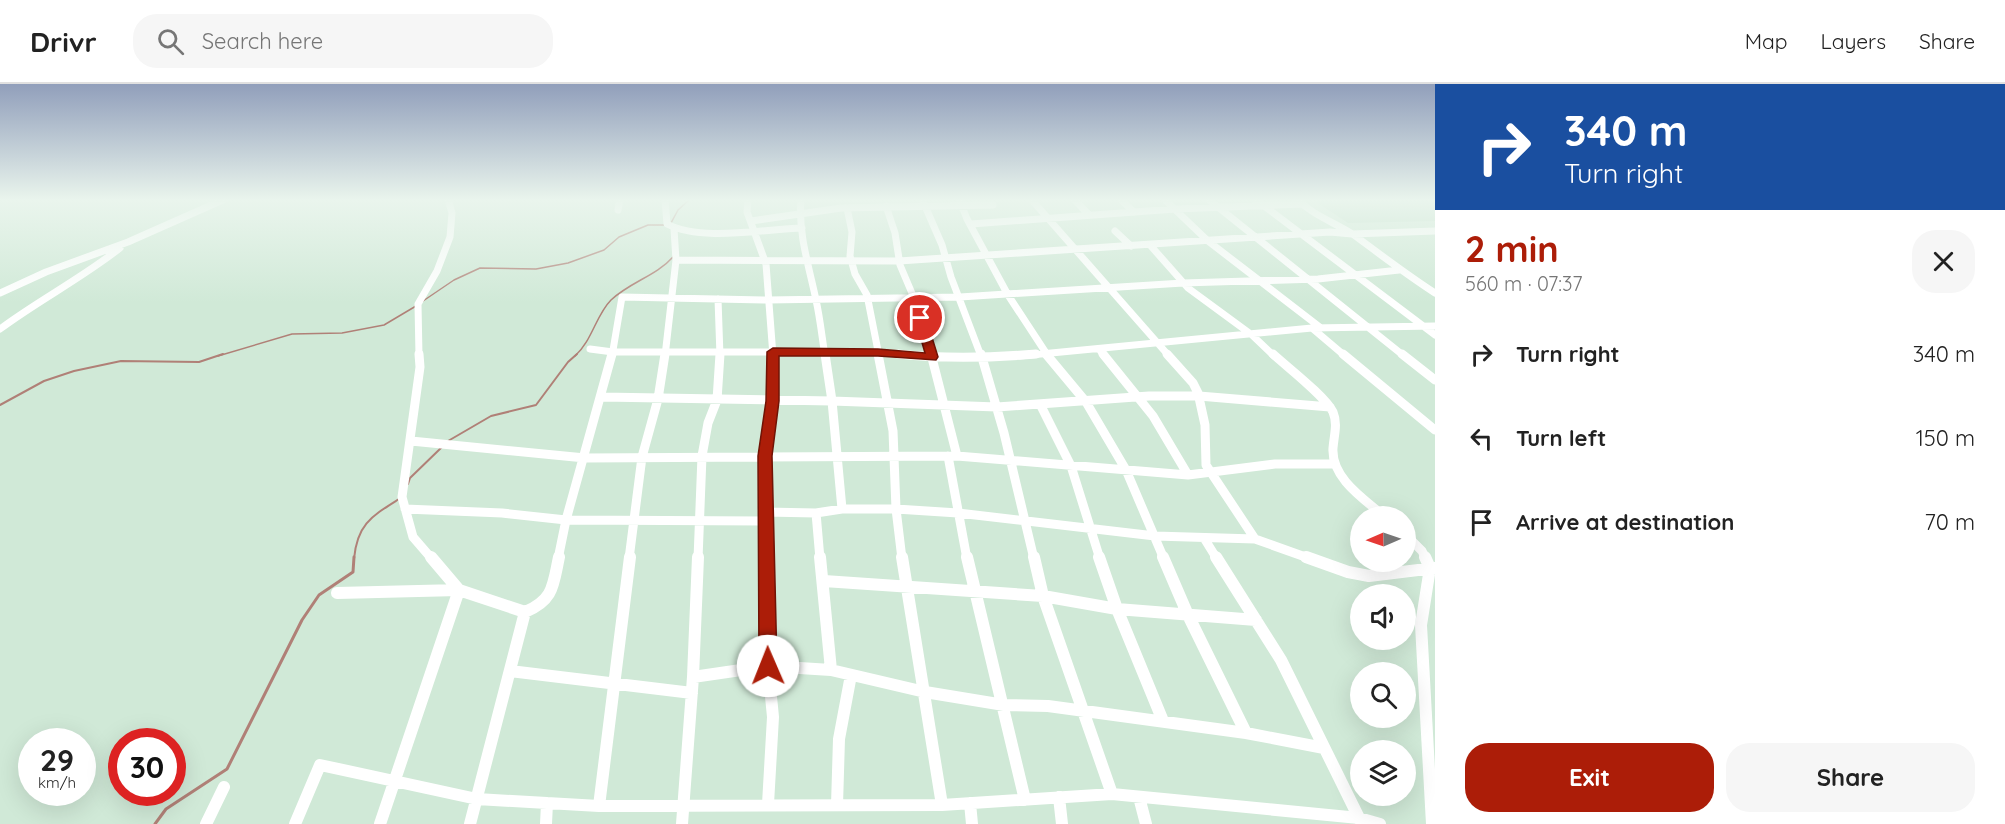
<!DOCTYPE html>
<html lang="en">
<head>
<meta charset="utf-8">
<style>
	body { margin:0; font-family:Quicksand,sans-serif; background:#f6f6f6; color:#222; height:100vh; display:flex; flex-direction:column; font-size:22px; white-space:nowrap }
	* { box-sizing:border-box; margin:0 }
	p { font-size:20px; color:#767676 }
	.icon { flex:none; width:33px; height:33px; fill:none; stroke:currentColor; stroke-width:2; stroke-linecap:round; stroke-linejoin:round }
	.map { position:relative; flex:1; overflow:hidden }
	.panel { display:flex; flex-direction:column; background:#fff; width:570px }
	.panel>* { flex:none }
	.hud { background:#1a4fa0; color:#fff; overflow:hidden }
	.needle { width:39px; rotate:268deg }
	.tools { position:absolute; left:1350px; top:422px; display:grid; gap:12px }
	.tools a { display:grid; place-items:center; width:66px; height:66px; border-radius:50%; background:#fff; box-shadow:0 6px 24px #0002; font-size:30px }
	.speed { position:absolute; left:18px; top:644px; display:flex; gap:12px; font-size:30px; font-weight:700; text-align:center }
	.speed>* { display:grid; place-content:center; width:78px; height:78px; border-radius:50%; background:#fff; box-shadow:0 6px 24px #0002; line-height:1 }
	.speed small { font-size:15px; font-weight:400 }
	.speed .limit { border:9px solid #d22; background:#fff; color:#111 }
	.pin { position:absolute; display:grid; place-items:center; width:51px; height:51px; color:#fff; margin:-26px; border:3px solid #fff; border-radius:50%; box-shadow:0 2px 6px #0007 }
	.me { position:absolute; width:66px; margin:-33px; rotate:359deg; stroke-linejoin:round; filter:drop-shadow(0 0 4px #0008) }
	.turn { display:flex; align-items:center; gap:21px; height:126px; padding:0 30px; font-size:27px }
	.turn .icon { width:78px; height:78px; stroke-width:2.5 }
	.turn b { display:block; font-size:42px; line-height:51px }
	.round { display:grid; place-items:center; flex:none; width:63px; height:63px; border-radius:24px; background:#f6f6f6 }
	.headline { display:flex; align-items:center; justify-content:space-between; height:102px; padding:0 30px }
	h1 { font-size:36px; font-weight:700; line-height:45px; color:#ac1d08 }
	.action { display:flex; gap:12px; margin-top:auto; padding:12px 30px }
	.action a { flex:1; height:69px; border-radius:24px; background:#ac1d08; color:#fff; font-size:24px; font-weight:700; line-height:69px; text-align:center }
	.action a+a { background:#f6f6f6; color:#222 }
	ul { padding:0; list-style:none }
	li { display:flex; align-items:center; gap:18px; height:84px; padding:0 30px }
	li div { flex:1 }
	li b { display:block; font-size:22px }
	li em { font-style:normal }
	header { display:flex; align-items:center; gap:36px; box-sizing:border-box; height:84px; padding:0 30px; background:#fff; border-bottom:2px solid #e0e0e0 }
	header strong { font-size:28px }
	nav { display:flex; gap:33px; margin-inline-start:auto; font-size:21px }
	.search { width:420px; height:54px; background:#f6f6f6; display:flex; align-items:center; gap:15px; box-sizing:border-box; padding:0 21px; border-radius:24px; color:#767676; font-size:22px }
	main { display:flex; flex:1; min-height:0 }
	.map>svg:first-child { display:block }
	.built { fill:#bfdfc9 }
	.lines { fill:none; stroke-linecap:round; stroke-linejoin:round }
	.stream-far2 { stroke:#b08077; stroke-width:1.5 }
	.stream-far1 { stroke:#b08077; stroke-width:2 }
	.stream { stroke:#b08077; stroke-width:3 }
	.street-far2 { stroke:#fff; stroke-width:7 }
	.street-far1 { stroke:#fff; stroke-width:9 }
	.street { stroke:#fff; stroke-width:12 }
	.route { fill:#ac1d08; stroke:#701305; stroke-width:1.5 }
</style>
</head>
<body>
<header>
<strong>Drivr</strong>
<div class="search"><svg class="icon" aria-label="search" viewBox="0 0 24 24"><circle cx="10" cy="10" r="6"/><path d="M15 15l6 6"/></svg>Search here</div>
<nav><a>Map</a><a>Layers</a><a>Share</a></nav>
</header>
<main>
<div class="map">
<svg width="1435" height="740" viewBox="0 0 1435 740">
	<rect width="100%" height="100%" fill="#d0e9d7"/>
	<path class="built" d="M1312,115H1434L1435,137L1348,139Z"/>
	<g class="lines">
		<path class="stream-far2" d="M671,139L678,126L690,115
			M423,217L454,196L480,184L536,185L568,179L604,166L619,153L648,141H665
			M218,272L292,250L342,249L384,241L416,222
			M575,272C592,257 596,231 611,216C630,198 656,192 673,173"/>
		<path class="stream-far1" d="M0,321L44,297L74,287L121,277L199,278L223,270
			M448,357L491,332L536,321L568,278L577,270
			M408,400L410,394L442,363
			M354,475C357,440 372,432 399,415"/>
		<path class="stream" d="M155,740L166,725L227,685L302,536L319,511L353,488L354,473"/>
		<path class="street-far2" d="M665,115L667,140C702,158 763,145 802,144
			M748,115L747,128L766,180L773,272
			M801,115C798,150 809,182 816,216C820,234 822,253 825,272
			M922,115L942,161L951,193L981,272
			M959,115L967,135L1008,211L1048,272
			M1031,115L1169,272
			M1074,115L1089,131
			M1120,115L1134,128
			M1164,115L1208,157L1321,244
			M1208,115L1404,272
			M1255,115L1435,251
			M1298,116C1314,132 1336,139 1354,151C1381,171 1407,191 1435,209
			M886,122L895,149L900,181L914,214L932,272
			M847,124L852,148L850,172L855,190L867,211L879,272
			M618,126L620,115
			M751,137L841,124L993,121
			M971,140L1175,125L1302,120
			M1115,147L1131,162
			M1150,161L1188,204L1252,251L1274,272
			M676,176L899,177L1330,148L1352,150L1435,147
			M0,209L46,188L128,158L225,115
			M718,215L720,272
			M1312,244L1345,272
			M0,245C39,216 82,194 120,164
			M590,265L613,268H878L914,272
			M1099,265L1104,272
			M419,272L418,220L437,187L450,153L452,129L448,115
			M612,272L622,213L768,216L960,213L1183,199L1318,195L1399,186
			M665,272L676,176L674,145
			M1020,272L1312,244L1435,242"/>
		<path class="street-far1" d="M419,270L420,283L402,413L413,453L432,475
			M825,270L832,317L842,425
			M878,270L893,347L896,425L902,475
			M898,270C945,275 989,274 1036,270
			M931,270L957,372
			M981,270L1004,349L1034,475
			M1046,270L1086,318L1126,386L1164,475
			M1103,270L1153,332L1188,391
			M1167,270L1193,299L1198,309L1205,341L1206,381L1255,455
			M1273,270C1287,283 1325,312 1333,328C1338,340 1334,351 1333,364C1331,394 1364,415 1384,432
			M1343,270L1435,346
			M1402,270L1435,296
			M602,313L832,317L997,323L1149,312H1199L1330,323
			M1041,322L1071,382L1100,475
			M411,357L585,374L957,372L1188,391L1275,380H1335
			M948,372L967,475
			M405,425L502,429L566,436L765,437
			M765,428L816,429L842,425H896L958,429L1155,452L1255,455L1311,475
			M816,429L820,475
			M1406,451L1422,467L1426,475
			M1204,454L1217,475
			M558,475L566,436L612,270
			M629,475L642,373L658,315L665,270
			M698,475L702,372L708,339L717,316L720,270
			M766,475L765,372L772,317L773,270"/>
		<path class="street" d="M766,473L768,582L773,633L768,720
			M820,473L831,586
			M902,473L942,721
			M967,473L1025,716
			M1034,473L1043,512L1112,710
			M1099,473L1117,525L1163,637
			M1163,473L1188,531L1246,649
			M1216,473L1281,576L1361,738
			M1306,473L1348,488L1369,492L1435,484
			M1425,473L1430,484L1421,541L1432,740
			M824,497L1043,512L1117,525L1256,536
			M337,509L459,506L525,528C554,516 553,501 559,473
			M510,587L692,609
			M693,593L768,582L831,586L925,608L1004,621L1048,622L1246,649L1324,664
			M1059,713L1062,740
			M1139,713L1146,740
			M970,719L972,740
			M837,721L839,655L851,591
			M599,722L630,473
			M206,740L224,703
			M295,740L320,681L477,715L599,722L942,721L1112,710L1359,734L1380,740
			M380,740L459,506L431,473
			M470,740L525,528
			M546,740L547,719
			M682,740L693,593L698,473"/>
	</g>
	<linearGradient id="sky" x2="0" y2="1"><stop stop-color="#919fbb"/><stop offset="0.53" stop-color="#eaf5ed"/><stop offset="1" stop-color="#eaf5ed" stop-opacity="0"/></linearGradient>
	<rect width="1435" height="219" fill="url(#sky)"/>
	<path class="route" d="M920,230L926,234L938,273L936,276L878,272H779V317L772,372L777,582L774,588L768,590L762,588L759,582L758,372L766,317L767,268L773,264L878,265L925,269L915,234Z"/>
</svg>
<div class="tools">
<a><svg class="needle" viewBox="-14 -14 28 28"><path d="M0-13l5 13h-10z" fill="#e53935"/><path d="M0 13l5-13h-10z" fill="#767676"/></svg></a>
<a><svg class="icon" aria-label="sound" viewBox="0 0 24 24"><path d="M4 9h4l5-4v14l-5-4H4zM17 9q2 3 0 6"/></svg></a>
<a><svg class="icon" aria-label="search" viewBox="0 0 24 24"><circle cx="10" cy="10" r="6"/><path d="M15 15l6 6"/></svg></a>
<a><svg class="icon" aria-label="layers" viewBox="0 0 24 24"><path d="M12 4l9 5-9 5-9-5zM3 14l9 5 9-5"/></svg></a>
</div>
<div class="speed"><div>29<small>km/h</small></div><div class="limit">30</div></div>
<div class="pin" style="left:920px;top:234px;background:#d93025"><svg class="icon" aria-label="arrive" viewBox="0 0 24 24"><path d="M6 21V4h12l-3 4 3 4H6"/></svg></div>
<svg class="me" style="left:768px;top:582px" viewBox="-20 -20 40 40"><circle r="19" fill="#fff"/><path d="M0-13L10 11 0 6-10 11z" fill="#ac1d08"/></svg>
</div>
<section class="panel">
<div class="hud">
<div class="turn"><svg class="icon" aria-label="right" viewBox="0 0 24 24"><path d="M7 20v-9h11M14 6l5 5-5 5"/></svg><div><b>340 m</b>Turn right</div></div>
</div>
<div class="headline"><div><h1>2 min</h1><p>560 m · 07:37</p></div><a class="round"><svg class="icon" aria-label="close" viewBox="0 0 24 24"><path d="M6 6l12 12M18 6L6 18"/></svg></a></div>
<ul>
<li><svg class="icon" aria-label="right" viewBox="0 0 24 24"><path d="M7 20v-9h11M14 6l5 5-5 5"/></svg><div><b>Turn right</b></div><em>340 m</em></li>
<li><svg class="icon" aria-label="left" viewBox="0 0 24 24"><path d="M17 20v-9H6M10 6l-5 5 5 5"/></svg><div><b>Turn left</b></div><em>150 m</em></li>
<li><svg class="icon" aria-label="arrive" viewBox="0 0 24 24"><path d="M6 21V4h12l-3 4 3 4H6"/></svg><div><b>Arrive at destination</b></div><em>70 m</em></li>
</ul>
<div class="action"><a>Exit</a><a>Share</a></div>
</section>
</main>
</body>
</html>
